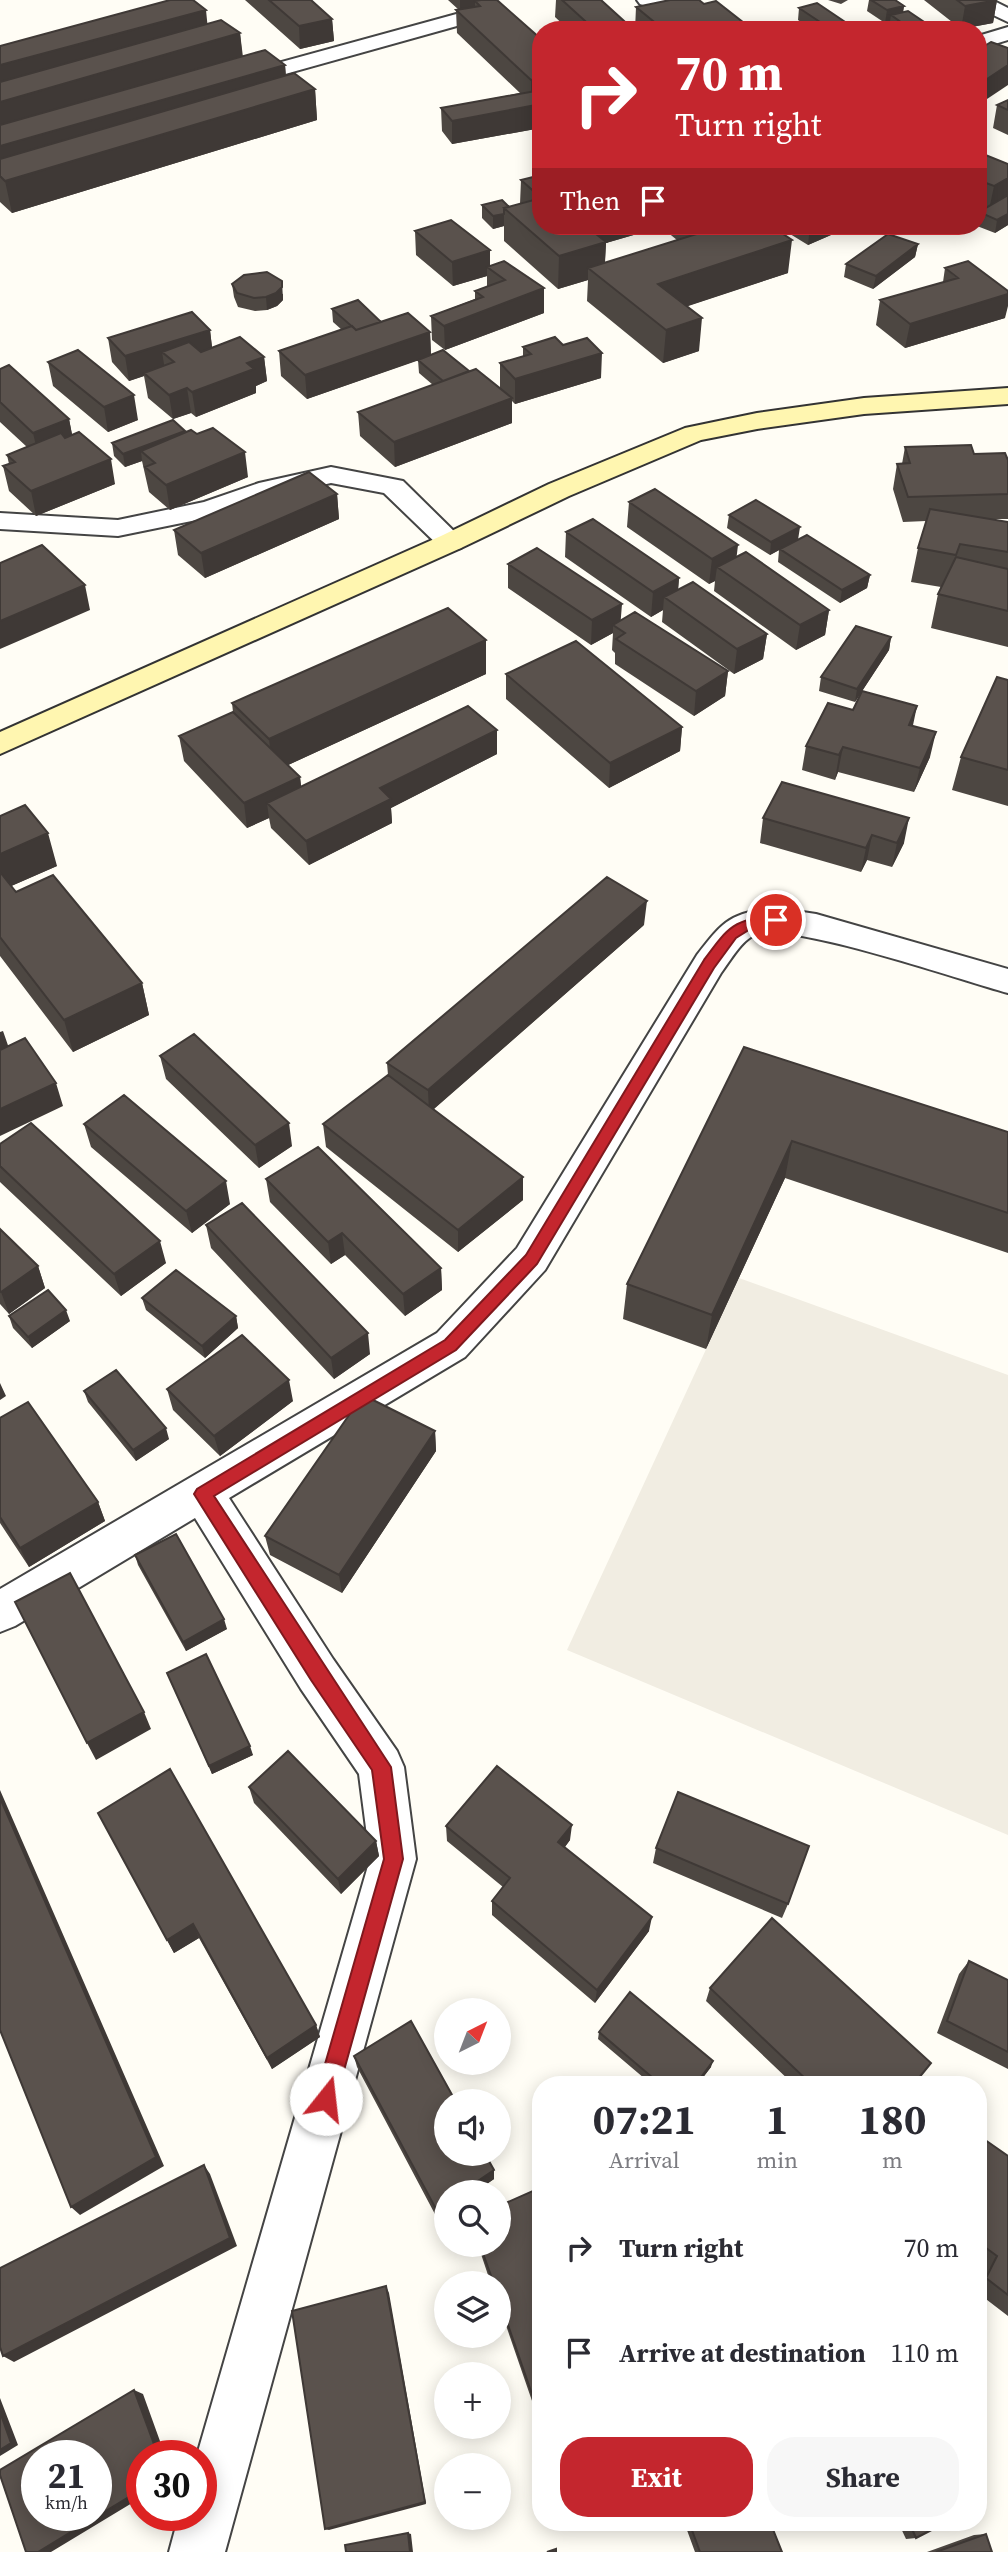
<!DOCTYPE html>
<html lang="en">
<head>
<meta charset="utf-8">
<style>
	body { margin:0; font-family:"Source Serif 4",serif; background:#f7f7f7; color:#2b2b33; height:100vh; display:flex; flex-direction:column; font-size:26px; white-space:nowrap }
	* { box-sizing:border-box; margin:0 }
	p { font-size:23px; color:#7c7c81 }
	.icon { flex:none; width:38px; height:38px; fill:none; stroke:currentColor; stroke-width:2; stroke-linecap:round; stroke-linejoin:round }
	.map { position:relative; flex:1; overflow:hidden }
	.side { position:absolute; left:532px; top:2076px; width:455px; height:455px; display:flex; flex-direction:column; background:#fff; border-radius:28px; box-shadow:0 4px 18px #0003 }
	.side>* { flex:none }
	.banner { position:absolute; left:532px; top:21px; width:455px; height:214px; border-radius:28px; box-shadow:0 4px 18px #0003; background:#c4262e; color:#fff; overflow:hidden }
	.needle { width:46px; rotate:42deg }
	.tools { position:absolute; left:434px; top:1998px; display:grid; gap:14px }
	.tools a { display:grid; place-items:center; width:77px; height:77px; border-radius:50%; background:#fff; box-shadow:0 4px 18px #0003; font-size:35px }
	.speed { position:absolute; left:21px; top:2440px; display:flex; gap:14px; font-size:35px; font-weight:700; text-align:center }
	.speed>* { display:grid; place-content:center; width:91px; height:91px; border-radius:50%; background:#fff; box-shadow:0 4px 18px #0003; line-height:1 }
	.speed small { font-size:18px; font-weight:400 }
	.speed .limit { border:10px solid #d22; background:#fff; color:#111 }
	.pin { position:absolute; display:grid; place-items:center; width:60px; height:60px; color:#fff; margin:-30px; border:4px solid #fff; border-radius:50%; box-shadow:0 2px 7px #0007 }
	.me { position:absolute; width:77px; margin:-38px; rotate:16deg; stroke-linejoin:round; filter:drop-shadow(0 0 5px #0008) }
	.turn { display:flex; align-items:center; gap:24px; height:147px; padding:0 28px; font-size:32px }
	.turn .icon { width:91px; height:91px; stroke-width:2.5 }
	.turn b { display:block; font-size:49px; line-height:60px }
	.then { display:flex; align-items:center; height:66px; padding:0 28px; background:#0003; gap:14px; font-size:26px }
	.eta { display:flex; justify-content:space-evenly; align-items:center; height:119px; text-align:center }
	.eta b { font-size:42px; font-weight:700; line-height:49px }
	.cta { display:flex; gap:14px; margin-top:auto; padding:14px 28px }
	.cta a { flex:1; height:80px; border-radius:28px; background:#c4262e; color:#fff; font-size:28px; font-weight:700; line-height:80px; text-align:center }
	.cta a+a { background:#f7f7f7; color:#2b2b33 }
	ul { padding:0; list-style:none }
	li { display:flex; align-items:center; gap:21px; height:105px; padding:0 28px }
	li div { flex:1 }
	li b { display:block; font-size:26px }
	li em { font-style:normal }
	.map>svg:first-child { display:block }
	.plaza { fill:#f1ede2 }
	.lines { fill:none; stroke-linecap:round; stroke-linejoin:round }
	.street-casing { stroke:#444; stroke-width:4 }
	.secondary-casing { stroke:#333; stroke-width:4 }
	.street { fill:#fff; fill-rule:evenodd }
	.secondary { fill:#fff6b0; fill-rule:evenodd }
	.wall { fill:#4d4742; fill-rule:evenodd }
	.shaded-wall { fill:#3f3936 }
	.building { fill:#5a524d; stroke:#3f3936; stroke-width:2; fill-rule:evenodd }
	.route { fill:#c4262e; stroke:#7f191e; stroke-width:2 }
</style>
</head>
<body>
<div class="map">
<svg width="1008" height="2552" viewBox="0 0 1008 2552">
	<rect width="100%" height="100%" fill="#fffdf5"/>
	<path class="plaza" d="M739,1278L1008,1375V1835L567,1650Z"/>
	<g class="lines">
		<g class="street-casing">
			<path id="street" d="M637,0H667L744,26L747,30H716L640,4Z
				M967,0H992L1008,8V22L970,4Z
				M482,7L489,9L492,13L489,17L235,88L227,87L224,82L227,77Z
				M1008,27V40L978,49V36Z
				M331,467L403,481L465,542L461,548L451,550L441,548L384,493L331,483L277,495L221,515L118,536L0,529V513L118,520L204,502L259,483Z
				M776,908L816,914L1008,969V993C964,981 792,922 757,934C741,940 731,960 721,973L545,1270L465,1357L229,1498L333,1659L397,1751L404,1767L416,1859L225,2552H169L179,2515H201V2455H197L370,1859L359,1774L301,1689L195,1518L15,1626L0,1632V1589L437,1333L517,1248L697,955C724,920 730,913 776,908Z"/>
		</g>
		<g class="secondary-casing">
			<path id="secondary" d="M1008,388V404L864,414L757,429L701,440L569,496L461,548L0,754V732L441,536L549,484L685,428L757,413L864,398Z"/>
		</g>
		<use href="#street" class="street"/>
		<use href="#secondary" class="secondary"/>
	</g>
	<path class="wall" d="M245,0H311L332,19L334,41L300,49Z
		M448,0H497L541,39V128L452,144L442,131L441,108L520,93L457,33L456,10H459Z
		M556,0H601L634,30H569L555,17Z
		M828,0H848L841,4Z
		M869,0H895L904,6L903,12L936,30H893L889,27L890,21L885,23L867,11Z
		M924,0H997L993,23L961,29Z
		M704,4L753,30H635L636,7Z
		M799,8L857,30H812L798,20Z
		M207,23L240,33L243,57L285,65L286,76L315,89L317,120L12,213L0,202V46Z
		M1008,100V135L993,128L997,105Z
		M978,152L1008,164V225L995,233L977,226L979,212L986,209L978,205Z
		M541,175V226H771L788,273L687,306L699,351L663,363L587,301L588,280L558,289L504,241V226L493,229L482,218V205L509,207L520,204L521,180ZM661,227L677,240L605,263L606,243Z
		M777,226H833L831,235L808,245Z
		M415,231L490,250V266L544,288V313L445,350L432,340L431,316L475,299V291L487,287V276L453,286L416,255Z
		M918,244L915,257L873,289L844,277L846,264Z
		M945,268L1005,318L905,348L876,325L880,300L943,282Z
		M232,284L283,294V300L277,306L267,310L255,311L238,307L234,297Z
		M332,309L381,322L430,332L431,355L469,371L500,388V363L523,356V347L601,378L515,404L512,401V423L395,467L360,436L358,412L433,385L419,373L418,360L307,399L281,376L279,351L342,330L333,322Z
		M210,330L212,348L264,357L267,381L256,386V393L196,417L191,413L173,419L148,398L144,376L129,381L112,362L108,338Z
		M48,362L138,420L108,432L53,386Z
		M0,369L69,419L72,435L115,484L36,516L9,491L3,466L9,464L7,455L27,447L0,422Z
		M185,431V432L248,477L170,510L149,492L142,461L125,467L114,456L112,443Z
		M905,447L974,454L1008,494V519H991L1008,522V647L931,628L938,594L941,587L911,582L918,548L926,521L903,522L893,489L897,464H902Z
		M337,494L339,519L205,578L178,555L174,530Z
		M629,502L737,557L829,610L825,635L796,650L714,591L715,581L709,584L627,527Z
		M729,515L798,539L870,575L867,588L840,603L778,562L779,550L770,555L727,528Z
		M566,532L679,578L678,590L767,634L763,659L734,674L662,622L663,610L651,617L565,557Z
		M508,564L621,621L728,671L725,696L694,716L615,664V653L612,650L613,633L591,645L508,588Z
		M891,637L889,650L862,691L913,726L930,757L914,792L838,772L835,780L802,770L806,746L853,710L861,693L855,702L819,691L821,677Z
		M486,640V674L288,765L300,777L301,787L497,730V754L391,808L392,823L309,865L271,828L269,818L247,828L184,761L179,736L233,712L232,703Z
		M506,674L682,727L680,751L609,788L506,699Z
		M1008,680V806L952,790L961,757Z
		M782,782L904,843L892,867L867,860L861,872L760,843L763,818Z
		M0,816L57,866L11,886L16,892L142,983L149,1015L73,1052L0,956Z
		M644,925L434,1109L523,1200L458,1252L326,1147L323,1124L388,1075L387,1063Z
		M744,1047L1008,1132V1253L785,1178L706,1349L623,1319L627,1284Z
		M160,1056L292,1146L259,1168L166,1079Z
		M84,1124L230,1204L192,1233L91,1147Z
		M0,1144L166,1263L121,1296L0,1182Z
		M266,1179L441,1268L442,1290L405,1316L345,1255L331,1264L270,1202Z
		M206,1225L370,1354L334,1379L211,1248Z
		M0,1229L38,1266L45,1288L9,1314L0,1304Z
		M142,1298L236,1316L238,1328L205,1358L146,1310Z
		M9,1316L70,1321L32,1348L13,1328Z
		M167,1389L293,1401L220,1456L173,1410Z
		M84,1391L169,1439L136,1461L88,1402Z
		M0,1418L98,1502L105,1521L29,1567L0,1523Z
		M435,1431L436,1451L342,1593L270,1555L265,1536Z
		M135,1555L227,1629L186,1651L138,1565Z
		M167,1673L253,1755L212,1774Z
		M249,1787L376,1841L379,1856L341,1894L254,1803Z
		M98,1813L316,2025L320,2037L272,2069L199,1938L174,1953Z
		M446,1826L570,1840L565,1847L649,1931L595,2003L492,1915V1901L503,1887L447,1841Z
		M656,1848L788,1904L782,1918L653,1863Z
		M969,1961L1008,1980V2069L937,2033L959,1974Z
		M710,1988L914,2084H793L706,2001Z
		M599,2032L711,2067L698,2084H651L598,2039Z
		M354,2056L494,2170V2179L437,2218L357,2067Z
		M978,2135L1008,2156V2316L978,2293V2274L982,2266L978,2263Z
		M541,2206V2427L499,2305V2284H491L478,2245H499Z
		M684,2522H770L782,2552H695Z
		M898,2522H947L916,2538L906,2539Z
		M986,2534L992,2552H927L974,2535Z"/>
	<path class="shaded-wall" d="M460,0H482L480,6L475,1V8L460,11Z
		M997,0L993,23L961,29L965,6Z
		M904,6L902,18L891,15L890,21L885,23L887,10Z
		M206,10L209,40L0,99V65Z
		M332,19L334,41L300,49L299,26Z
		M240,33L243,64L0,135V102Z
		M285,65L287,96L0,176V146Z
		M1008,65V85L978,105V85Z
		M541,78V101L531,103V80Z
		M315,89L317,120L12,213L5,181Z
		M541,104V128L452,144V121Z
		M1008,178V199L989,210L994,186Z
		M504,214V226L493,229V216Z
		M1008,214V225L995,233L997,220Z
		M578,226H661V227L606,243L604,275L588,268V280L558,289L559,256Z
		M691,226H731L689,250Z
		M810,226H833L831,235L808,245Z
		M792,240L788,273L655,317L658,284Z
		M918,244L915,257L873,289L876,276Z
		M490,250V269L487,267V276L453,286L452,262Z
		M282,281L283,300L277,306L267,310L266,297Z
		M544,288V313L445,350L444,326Z
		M1008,294V306L1005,318L905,348L910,324Z
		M702,318L699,351L663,363L666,330Z
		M210,330L213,355L174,362L162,352L165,370L144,373V376L129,381L125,356Z
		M430,332L431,356L307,399L305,375Z
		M602,353L601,378L515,404V379Z
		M264,357L267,381L256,386V393L196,417L192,392L247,363Z
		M187,388L191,413L173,419L169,395Z
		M134,395L138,420L108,432L104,407Z
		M512,398V423L395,467L394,442Z
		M69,419L74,444L39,458L33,433Z
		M185,431L187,444L141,451L142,461L125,467L123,454Z
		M245,452L248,477L170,510L166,485Z
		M111,459L115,484L36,516L31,491Z
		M337,494L339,519L205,578L201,553Z
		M800,527L798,540L770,555L771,542Z
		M738,545L735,570L717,567L715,581L709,584L712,559Z
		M870,575L867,588L840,603L842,590Z
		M679,578L677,603L664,597L663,610L651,617L653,592Z
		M85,585L90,610L0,649V621Z
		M622,604L620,629L613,625V633L591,645L592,620Z
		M829,610L825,635L796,650L800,625Z
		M767,634L763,659L734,674L737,649Z
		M891,637L889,650L855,702L857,689Z
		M486,640V674L273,772L269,739Z
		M728,671L725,696L694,716L696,691Z
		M917,706L912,730L909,725Z
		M682,727L680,751L609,788L610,763Z
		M497,730V754L391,808L392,823L309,865L306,841L380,788Z
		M936,732L930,757L914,792L920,768Z
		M843,747L838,772L835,780L839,755Z
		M300,777L303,802L267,803L269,818L247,828L244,803Z
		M909,818L904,843L892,867L897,843Z
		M48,833L57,866L0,891V854Z
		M872,835L867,860L861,872L866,848Z
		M647,901L644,925L429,1113L428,1090Z
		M142,983L149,1015L73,1052L64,1020Z
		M3,1031L11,1054L0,1060V1032Z
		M56,1083L63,1106L0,1136V1109Z
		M289,1123L292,1146L259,1168L255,1145Z
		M792,1141L785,1178L706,1349L712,1315Z
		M523,1177V1200L458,1252V1230Z
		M226,1181L230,1204L192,1233L186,1211Z
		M342,1233L345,1255L331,1264L328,1242Z
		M160,1241L166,1263L121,1296L114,1274Z
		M38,1266L45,1288L9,1314L1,1292Z
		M441,1268L442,1290L405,1316L403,1294Z
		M66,1310L70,1321L32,1348L28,1337Z
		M236,1316L238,1328L205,1358L202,1346Z
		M368,1333L370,1354L334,1379L331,1358Z
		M289,1380L293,1401L220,1456L214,1436Z
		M0,1383L6,1396L0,1400Z
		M166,1428L169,1439L136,1461L133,1450Z
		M435,1431L436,1451L342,1593L339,1575Z
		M98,1502L105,1521L29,1567L20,1548Z
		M224,1619L227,1629L186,1651L183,1642Z
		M144,1712L151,1729L96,1760L87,1743Z
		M250,1746L253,1755L212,1774L209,1766Z
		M0,1790L164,2166L80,2215L71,2207L0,1798Z
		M572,1825L570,1840L557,1857L558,1842Z
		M376,1841L379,1856L341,1894L338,1879Z
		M652,1917L649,1931L595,2003L597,1990Z
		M193,1924L199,1938L174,1953L167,1940Z
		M316,2025L320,2037L272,2069L267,2058Z
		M713,2061L711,2067L698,2084H696Z
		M204,2165L210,2174L237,2246L14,2362L3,2356Z
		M494,2170V2179L474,2193H460Z
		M446,2202V2212L437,2218L436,2209Z
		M386,2286L389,2293L426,2504L329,2530L325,2529Z
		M134,2390L143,2394L165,2455H158Z
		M0,2398L18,2445L0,2456Z
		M142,2489V2497L51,2552H38Z
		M408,2533L411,2534L413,2552H410Z"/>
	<path class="building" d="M170,0H193L206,10L0,65V46Z
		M269,0H311L332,19L299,26Z
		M481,0H497L541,39V78L531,80L456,10L480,6L475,1Z
		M562,0H601L634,30H595Z
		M670,0H699L704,4L716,1L753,30H664L636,7Z
		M871,0H895L904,6L887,10Z
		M957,0H997L965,6Z
		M817,3L857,30H832L799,8Z
		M908,11L936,30H912L891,15Z
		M221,20L240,33L0,102V82Z
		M991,42L1008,48V65L978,85V50Z
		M265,50L285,65L0,146V125Z
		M294,73L315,89L5,181L0,176V159Z
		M541,90V104L452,121L441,108Z
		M1008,100V110L997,105Z
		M978,152L1008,164V178L994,186L978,180Z
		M541,175V195L539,196L521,180Z
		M1008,195V214L997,220L979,212Z
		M541,198V226H586L606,242L559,256L504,208Z
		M502,200L509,207L504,208V214L493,216L482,205Z
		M451,220L490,250L452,262L415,231Z
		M722,226H771L792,240L658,284L702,318L666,330L588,268Z
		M888,234L918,244L876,276L846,264Z
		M504,261L544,288L444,326L431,316L483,297L475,291L505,280L487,267Z
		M968,261L1008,291V294L910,324L880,300L958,278L945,268Z
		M267,272L282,281V287L276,293L266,297L254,298L237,293L232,284L244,275Z
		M358,300L381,322L356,330L332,309Z
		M192,312L210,330L125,356L108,338Z
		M408,313L430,332L305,375L279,351L352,326L356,330Z
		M240,337L264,357L247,363L254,369L192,392L187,388L169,395L144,373L174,362L162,352L189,342L201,352Z
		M555,337L563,345L587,338L602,353L515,379L500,363L531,354L523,347Z
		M78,350L134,395L104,407L48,362Z
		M443,350L469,371L443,381L418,360Z
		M9,365L69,419L33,433L0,402V369Z
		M476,369L512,398L394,442L358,412Z
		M173,420L185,431L123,454L112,443Z
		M213,428L245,452L166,485L145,467L155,463L141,451L191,430L197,434Z
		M79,432L111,459L31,491L3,466L15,462L7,455L61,433L65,438Z
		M971,445L974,454L1005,453L1008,460V494L908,497L897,464L910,463L905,447Z
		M309,472L337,494L201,553L174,530Z
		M655,489L738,545L712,559L629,502Z
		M756,500L800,527L771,542L729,515Z
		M930,509L1008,522V552L960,544L956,555L918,548Z
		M593,519L679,578L653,592L566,532Z
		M807,535L870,575L842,590L780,549Z
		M42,545L85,585L0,621V563Z
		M537,548L622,604L592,620L508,564Z
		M746,552L829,610L800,625L717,567Z
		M956,557L1008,569V611L938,594Z
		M693,582L767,634L737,649L664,597Z
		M448,608L486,640L269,739L232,703Z
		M635,612L728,671L696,691L616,639L625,633L613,625Z
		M856,626L891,637L857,689L821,677Z
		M576,641L682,727L610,763L506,674Z
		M997,677L1008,680V770L961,757Z
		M862,691L917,706L909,725L936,732L920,768L843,747L839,755L806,746L828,703L853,710Z
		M468,706L497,730L380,788L391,799L306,841L267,803Z
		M233,712L300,777L244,803L179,736Z
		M782,782L909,818L897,843L872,835L866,848L763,818Z
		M25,805L48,833L0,854V816Z
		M0,872L16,892L53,875L142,983L64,1020L0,937Z
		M607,877L647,901L428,1090L387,1063Z
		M194,1034L289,1123L255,1145L160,1056Z
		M25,1038L56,1083L0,1109V1050Z
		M744,1047L1008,1132V1213L792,1141L712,1315L627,1284Z
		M388,1075L523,1177L458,1230L323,1124Z
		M124,1095L226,1181L186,1211L84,1124Z
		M31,1123L160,1241L114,1274L0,1166V1144Z
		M318,1147L441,1268L403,1294L342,1233L328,1242L266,1179Z
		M242,1203L368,1333L331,1358L206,1225Z
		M0,1229L38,1266L1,1292L0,1291Z
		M176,1270L236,1316L202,1346L142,1298Z
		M48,1290L66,1310L28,1337L9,1316Z
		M242,1335L289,1380L214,1436L167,1389Z
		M116,1370L166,1428L133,1450L84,1391Z
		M363,1395L435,1431L339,1575L265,1536Z
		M28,1402L98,1502L20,1548L0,1517V1418Z
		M176,1534L224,1619L183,1642L135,1555Z
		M70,1573L144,1712L87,1743L15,1602Z
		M206,1654L250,1746L209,1766L167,1673Z
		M288,1751L376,1841L338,1879L249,1787Z
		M497,1766L572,1825L558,1842L652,1917L597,1990L492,1901L510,1878L446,1826Z
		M170,1769L316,2025L267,2058L193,1924L167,1940L98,1813Z
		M678,1792L809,1846L788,1904L656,1848Z
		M0,1798L156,2157L71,2207L0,2030Z
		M772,1918L931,2063L914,2084H811L710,1988Z
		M969,1961L1008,1980V2052L947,2021Z
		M630,1992L713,2061L696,2084H660L599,2032Z
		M411,2021L456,2102H446V2154H485L494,2170L460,2193H446V2202L436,2209L354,2056Z
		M978,2135L1008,2156V2295L986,2278L997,2256L978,2242Z
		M204,2165L230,2238L3,2356L0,2347V2268Z
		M535,2190L541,2206V2420L499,2299V2284H494L480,2245H499V2206Z
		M386,2286L425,2502L325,2529L292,2311Z
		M134,2390L158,2455H142V2489L38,2552H26L0,2475V2470ZM37,2455H96V2515H37Z
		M0,2412L11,2443L0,2450Z
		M689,2522H770L782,2552H700Z
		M909,2522H947L916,2538Z
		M408,2533L410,2552H346L345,2545Z
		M986,2534L992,2552H936Z
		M556,2549V2552H547Z"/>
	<path class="route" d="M776,915L781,917V924L752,928L736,938L714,968L537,1264L456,1350L214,1496L391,1767L403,1859L336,2099L333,2106L326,2110L318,2106L315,2099L384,1859L372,1770L311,1680L194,1494L197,1489L445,1340L526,1255L704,960C729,926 733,920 776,915Z"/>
</svg>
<div class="tools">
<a><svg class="needle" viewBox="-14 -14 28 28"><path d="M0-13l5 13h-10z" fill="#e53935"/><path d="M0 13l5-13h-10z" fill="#7c7c81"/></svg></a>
<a><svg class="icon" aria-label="sound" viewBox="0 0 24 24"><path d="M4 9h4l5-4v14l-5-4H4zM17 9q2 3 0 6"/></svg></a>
<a><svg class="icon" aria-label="search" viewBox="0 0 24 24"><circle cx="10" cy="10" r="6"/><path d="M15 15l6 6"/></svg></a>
<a><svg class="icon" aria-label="layers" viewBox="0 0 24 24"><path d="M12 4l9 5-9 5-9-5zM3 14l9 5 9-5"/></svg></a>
<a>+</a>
<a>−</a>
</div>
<div class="speed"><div>21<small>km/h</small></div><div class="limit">30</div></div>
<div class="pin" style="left:776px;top:920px;background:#d93025"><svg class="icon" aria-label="arrive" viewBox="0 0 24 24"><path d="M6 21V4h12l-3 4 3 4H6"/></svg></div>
<svg class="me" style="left:326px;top:2099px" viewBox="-20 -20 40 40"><circle r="19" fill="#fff"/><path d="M0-13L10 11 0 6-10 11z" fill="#c4262e"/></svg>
<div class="banner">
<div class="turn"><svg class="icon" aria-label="right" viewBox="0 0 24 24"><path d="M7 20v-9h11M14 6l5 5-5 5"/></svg><div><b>70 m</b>Turn right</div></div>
<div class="then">Then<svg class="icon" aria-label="arrive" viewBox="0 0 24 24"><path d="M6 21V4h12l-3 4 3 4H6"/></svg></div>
</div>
<section class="side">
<div class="eta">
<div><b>07:21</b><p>Arrival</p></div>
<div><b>1</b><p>min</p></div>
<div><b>180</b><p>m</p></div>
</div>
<ul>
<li><svg class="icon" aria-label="right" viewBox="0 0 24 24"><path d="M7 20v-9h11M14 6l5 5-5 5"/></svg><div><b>Turn right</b></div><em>70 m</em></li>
<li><svg class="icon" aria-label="arrive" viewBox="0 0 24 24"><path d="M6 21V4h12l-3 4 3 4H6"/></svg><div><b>Arrive at destination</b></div><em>110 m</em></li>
</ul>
<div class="cta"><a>Exit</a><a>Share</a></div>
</section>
</div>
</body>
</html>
